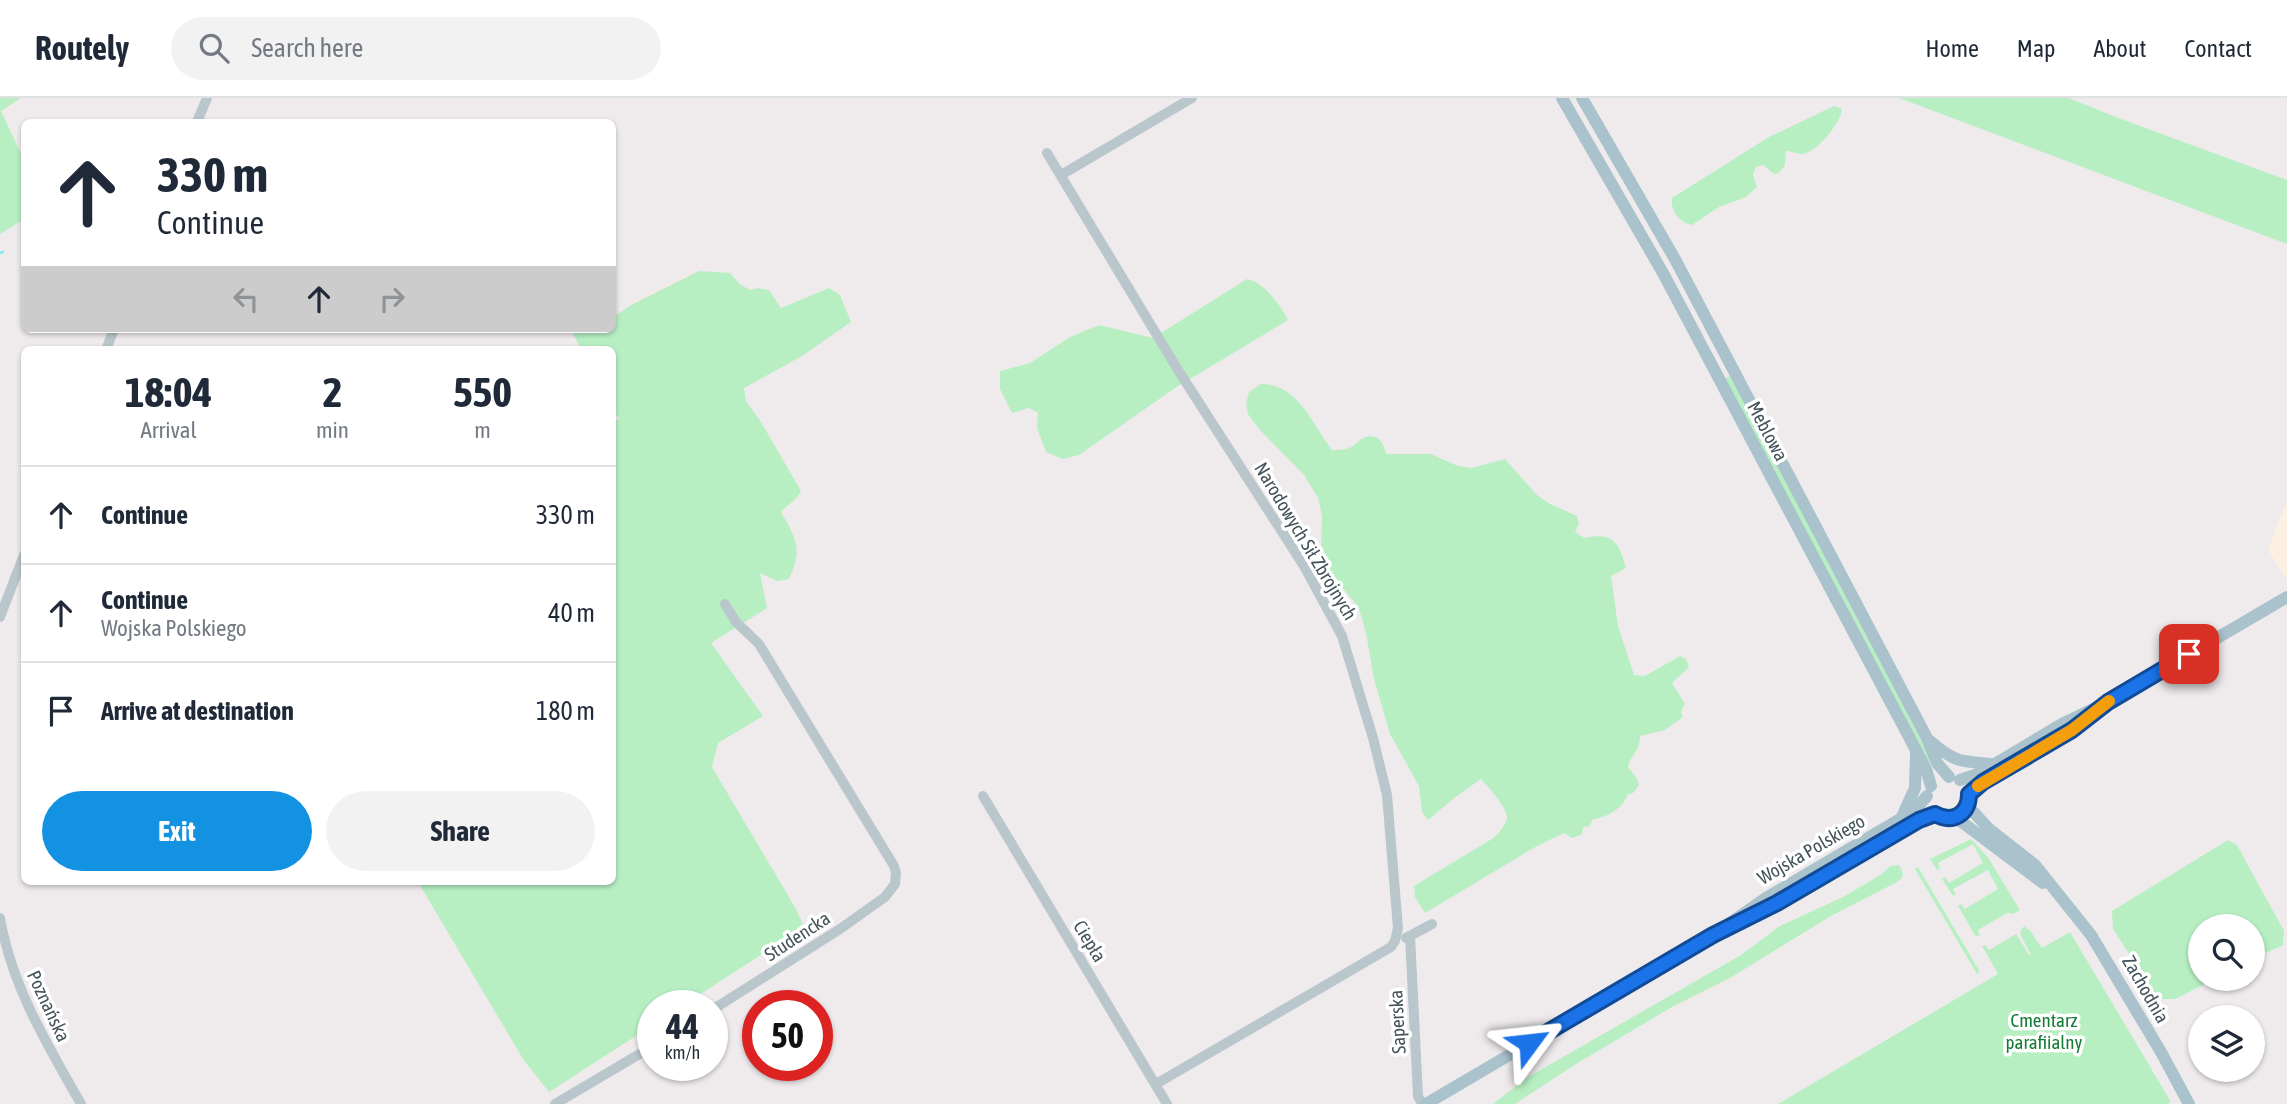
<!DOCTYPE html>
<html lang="en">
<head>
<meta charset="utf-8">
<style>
	body { margin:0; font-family:"Asap Condensed",sans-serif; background:#f2f2f3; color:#1f2937; height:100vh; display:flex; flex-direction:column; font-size:26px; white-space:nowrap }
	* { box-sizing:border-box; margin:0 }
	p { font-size:23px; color:#747a83 }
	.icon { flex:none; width:38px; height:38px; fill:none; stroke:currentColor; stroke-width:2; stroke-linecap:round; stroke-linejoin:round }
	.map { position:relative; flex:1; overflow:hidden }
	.drawer { position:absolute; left:21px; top:248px; width:595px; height:539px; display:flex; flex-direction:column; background:#fff; border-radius:10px; box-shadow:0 2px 5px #0004 }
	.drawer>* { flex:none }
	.banner { position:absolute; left:21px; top:21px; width:595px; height:214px; border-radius:10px; box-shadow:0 2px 5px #0004; background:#fff; color:#1f2937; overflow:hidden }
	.buttons { position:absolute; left:2188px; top:816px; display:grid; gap:14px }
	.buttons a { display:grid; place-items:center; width:77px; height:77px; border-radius:50%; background:#fff; box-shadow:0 2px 5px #0004; font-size:35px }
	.speed { position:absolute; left:637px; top:892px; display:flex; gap:14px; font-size:35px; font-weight:700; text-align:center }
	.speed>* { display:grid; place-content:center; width:91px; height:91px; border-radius:50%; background:#fff; box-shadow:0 2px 5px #0004; line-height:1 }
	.speed small { font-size:18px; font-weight:400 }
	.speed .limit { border:10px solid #d22; background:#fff; color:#111 }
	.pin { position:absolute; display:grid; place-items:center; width:60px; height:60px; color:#fff; margin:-30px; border-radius:14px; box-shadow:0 4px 10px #0006 }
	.me { position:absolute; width:77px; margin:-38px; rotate:60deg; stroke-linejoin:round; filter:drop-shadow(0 0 5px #0008) }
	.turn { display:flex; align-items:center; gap:24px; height:147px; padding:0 21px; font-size:32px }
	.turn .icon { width:91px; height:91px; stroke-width:2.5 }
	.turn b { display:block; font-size:49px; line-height:60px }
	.lanes { display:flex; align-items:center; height:66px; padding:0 21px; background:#0003; justify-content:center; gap:35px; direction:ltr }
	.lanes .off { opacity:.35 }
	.eta { display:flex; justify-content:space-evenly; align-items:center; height:119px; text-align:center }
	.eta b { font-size:42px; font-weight:700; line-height:49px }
	.button { display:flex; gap:14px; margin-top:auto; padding:14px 21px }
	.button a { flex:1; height:80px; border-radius:42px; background:#1392e1; color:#fff; font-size:28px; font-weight:700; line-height:80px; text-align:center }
	.button a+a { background:#f2f2f3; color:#1f2937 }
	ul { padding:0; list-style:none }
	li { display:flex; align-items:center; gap:21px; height:98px; padding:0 21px; border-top:2px solid #e0e1e3 }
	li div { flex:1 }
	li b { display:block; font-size:26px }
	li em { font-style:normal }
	header { display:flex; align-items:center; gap:42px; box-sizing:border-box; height:98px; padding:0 35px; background:#fff; border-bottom:2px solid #e0e1e3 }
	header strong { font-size:33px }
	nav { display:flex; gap:38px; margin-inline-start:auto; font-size:24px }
	.search { width:490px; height:63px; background:#f2f2f3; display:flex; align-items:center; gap:18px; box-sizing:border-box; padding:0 24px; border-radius:38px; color:#747a83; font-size:26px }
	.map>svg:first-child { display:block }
	.commercial { fill:#fcf0e2 }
	.green { fill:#b7efc3 }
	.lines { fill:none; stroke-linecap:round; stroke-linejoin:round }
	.stream { stroke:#82ebee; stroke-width:2.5 }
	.minor { stroke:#b9c7cc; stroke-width:10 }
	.major { stroke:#aac2cc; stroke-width:12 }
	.route-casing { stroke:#114b97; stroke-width:18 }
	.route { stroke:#1a73e8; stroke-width:12 }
	.slow { stroke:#f59e0b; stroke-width:12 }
	.labels { text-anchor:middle; stroke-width:7; stroke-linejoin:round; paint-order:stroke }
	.street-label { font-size:19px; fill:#445359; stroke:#fff }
	.park-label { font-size:19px; fill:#137c35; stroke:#fff }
</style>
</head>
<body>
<header>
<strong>Routely</strong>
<div class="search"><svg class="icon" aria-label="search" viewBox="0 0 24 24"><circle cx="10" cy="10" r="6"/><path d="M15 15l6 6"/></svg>Search here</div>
<nav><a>Home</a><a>Map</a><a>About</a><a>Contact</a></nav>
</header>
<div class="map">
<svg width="2287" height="1006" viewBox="0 0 2287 1006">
	<rect width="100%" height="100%" fill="#efebec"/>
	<path class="commercial" d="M2287,402V478L2285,479L2268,452Z"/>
	<path class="green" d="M0,0H21L1,13L24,62V121L0,136Z
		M1899,0H2069L2121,21L2287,82V146Z
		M1834,8L1842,11C1841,24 1817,55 1802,56C1797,56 1791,53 1786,53L1785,67L1779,75L1774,76L1763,67L1756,69L1753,77L1757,89L1746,99L1719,109L1692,127C1680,125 1670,113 1672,100L1769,39Z
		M699,173L730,175L741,187L750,192L757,190L769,192L781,210L829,190L840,197L851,224L802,258L744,290L746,303L761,324L801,393C796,403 788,406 781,414C796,440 803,451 789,481L777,483L760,475L767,510L711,545L763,618L718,645L712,669L796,811L804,829L682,908H653V927L549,994L523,961L418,784H612V325L620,320L613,314L612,252H582L570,231H612L613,219L633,206Z
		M1247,181C1263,183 1281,208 1288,222L1175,290L1079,357L1063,361L1046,354L1037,330L1038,315L1029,310L1012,315L1000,291V273L1030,265L1070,239L1099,227L1153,240Z
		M1730,278L1933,664L1926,666L1724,281Z
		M1261,286C1299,286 1313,328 1332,352C1338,352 1344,352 1349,350C1355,348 1357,343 1363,340C1377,334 1384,344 1386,356H1431L1458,368L1471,370L1505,361L1537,397L1550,406L1577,418L1579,426L1575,434L1584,440C1612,434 1619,443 1626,470L1611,478L1618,528L1634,577L1645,578L1680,558L1686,561L1689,569L1672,585L1685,606L1681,614L1683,619L1665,632L1640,638C1640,653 1632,655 1628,668C1631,675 1638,679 1639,687L1633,695L1627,697C1624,710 1606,720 1593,721L1589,729L1584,728L1581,737L1572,740L1564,735L1537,748L1425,815L1415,799L1414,788L1495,739C1499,734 1506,727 1507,720C1508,710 1488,689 1481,681L1454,700L1428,722L1422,714L1419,688L1390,636L1374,581L1366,535L1360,514L1356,506L1323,466L1321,453L1322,418L1318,400L1304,377L1259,331L1248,316L1246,305L1249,294Z
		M1971,741L1987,758L2020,812L2013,816L2007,815L1978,832L1980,837L1976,839L1958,808L1961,806L1965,811L1998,791L1988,772L1953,791L1956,796L1953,798L1942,781L1946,779L1949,785L1983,765L1973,746L1938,765L1940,770L1937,772L1930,761Z
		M2228,742L2237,747L2284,833L2283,847L2252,862V828H2200V880H2217L2175,901H2159L2147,889L2146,882L2113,831L2112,813Z
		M1899,767L1903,775L1902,780L1897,784L1831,818L1730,880L1672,909L1576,966L1515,1006H1493L1528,979L1741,857L1780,828L1843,799L1882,776L1890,768Z
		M1918,769L1980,874L1977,876L1915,771Z
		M2025,828L2027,831H2029L2042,850L2070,834L2171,1004L2168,1006H1778L1998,876L1982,848L1985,847L1989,852L2016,836L2029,857H2031L2020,836L2022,830Z"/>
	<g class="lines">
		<path class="stream" d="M0,155L3,154"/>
		<path class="minor" d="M197,24L207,0
			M1047,55L1178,272L1304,468L1342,538L1373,640L1387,697L1398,830L1395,843L1391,849L1156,986
			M1061,77L1192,0
			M106,252L114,231
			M0,519L24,457
			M983,698L1167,1006
			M0,820C12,889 47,946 81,1006
			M1410,838L1418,998L1422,1006
			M1406,840L1432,826
			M712,912L840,831L885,799L895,786L896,775L894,768L759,546L736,524L725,506
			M555,1006L653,948"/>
		<path class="major" d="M1562,0L1663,175L1926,671L1931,688
			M1582,0L1676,163L1927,640L1937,665L1949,679
			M1930,643C1954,664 1961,664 1993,666
			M1960,682L1978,676L2062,626L2108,604L2287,499
			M1969,696L1983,684L2072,632L2089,619
			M1968,708L1989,731L2035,767L2091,837L2161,954L2189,1006
			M1955,719L2043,785
			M1901,721L1915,690L1916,655
			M1745,822L1778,805L1919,722L1935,716
			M1426,1006L1713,837L1766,800L1914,713L1927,698"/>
	</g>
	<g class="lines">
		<g class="route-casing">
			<path id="route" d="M1529,945L1713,837L1777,805L1919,722L1935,716C1953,726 1969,716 1969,696L1983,684L2072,632L2108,604L2189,556"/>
		</g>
		<use href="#route" class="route"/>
		<path class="slow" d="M1978,688L2072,632L2109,603"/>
	</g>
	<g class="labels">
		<g class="street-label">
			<text transform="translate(1768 333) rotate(62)" y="7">Meblowa</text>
			<text transform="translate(1306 443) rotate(59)" y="7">Narodowych Sił Zbrojnych</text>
			<text transform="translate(1811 751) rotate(-30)" y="7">Wojska Polskiego</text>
			<text transform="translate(797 838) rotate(-33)" y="7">Studencka</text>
			<text transform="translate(1090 843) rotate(59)" y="7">Ciepła</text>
			<text transform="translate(2146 891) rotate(60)" y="7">Zachodnia</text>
			<text transform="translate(49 908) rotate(65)" y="7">Poznańska</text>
			<text transform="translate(1397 924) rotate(-93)" y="7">Saperska</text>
		</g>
		<g class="park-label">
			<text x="2044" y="929">Cmentarz<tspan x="2044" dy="22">parafiialny</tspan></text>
		</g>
	</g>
</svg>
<div class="buttons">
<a><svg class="icon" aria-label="search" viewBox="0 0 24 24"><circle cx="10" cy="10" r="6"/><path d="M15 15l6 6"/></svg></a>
<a><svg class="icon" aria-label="layers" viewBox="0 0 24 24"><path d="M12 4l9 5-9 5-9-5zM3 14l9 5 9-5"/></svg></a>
</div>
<div class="speed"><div>44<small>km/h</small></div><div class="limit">50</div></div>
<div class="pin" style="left:2189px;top:556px;background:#d93025"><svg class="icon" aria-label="arrive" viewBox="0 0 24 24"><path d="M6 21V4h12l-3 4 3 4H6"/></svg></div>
<svg class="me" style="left:1529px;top:945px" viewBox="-20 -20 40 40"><path d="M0-17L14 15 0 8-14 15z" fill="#1a73e8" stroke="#fff" stroke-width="4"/></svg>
<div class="banner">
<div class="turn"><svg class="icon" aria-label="ahead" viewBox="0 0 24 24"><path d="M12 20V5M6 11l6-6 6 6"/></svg><div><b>330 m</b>Continue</div></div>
<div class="lanes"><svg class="icon off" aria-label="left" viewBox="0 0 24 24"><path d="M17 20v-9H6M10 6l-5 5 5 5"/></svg><svg class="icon" aria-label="ahead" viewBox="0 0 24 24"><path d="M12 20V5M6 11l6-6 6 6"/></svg><svg class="icon off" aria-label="right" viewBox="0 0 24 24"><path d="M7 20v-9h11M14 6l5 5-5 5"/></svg></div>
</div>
<section class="drawer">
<div class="eta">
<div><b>18:04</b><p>Arrival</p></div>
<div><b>2</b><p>min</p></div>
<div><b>550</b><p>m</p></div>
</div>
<ul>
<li><svg class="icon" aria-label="ahead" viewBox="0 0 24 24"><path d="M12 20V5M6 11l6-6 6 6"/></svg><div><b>Continue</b></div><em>330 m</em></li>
<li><svg class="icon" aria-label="ahead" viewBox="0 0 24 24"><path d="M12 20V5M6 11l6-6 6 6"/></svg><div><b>Continue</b><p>Wojska Polskiego</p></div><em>40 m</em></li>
<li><svg class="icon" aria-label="arrive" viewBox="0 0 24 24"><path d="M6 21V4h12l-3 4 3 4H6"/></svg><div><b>Arrive at destination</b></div><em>180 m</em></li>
</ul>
<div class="button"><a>Exit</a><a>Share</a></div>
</section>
</div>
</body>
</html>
